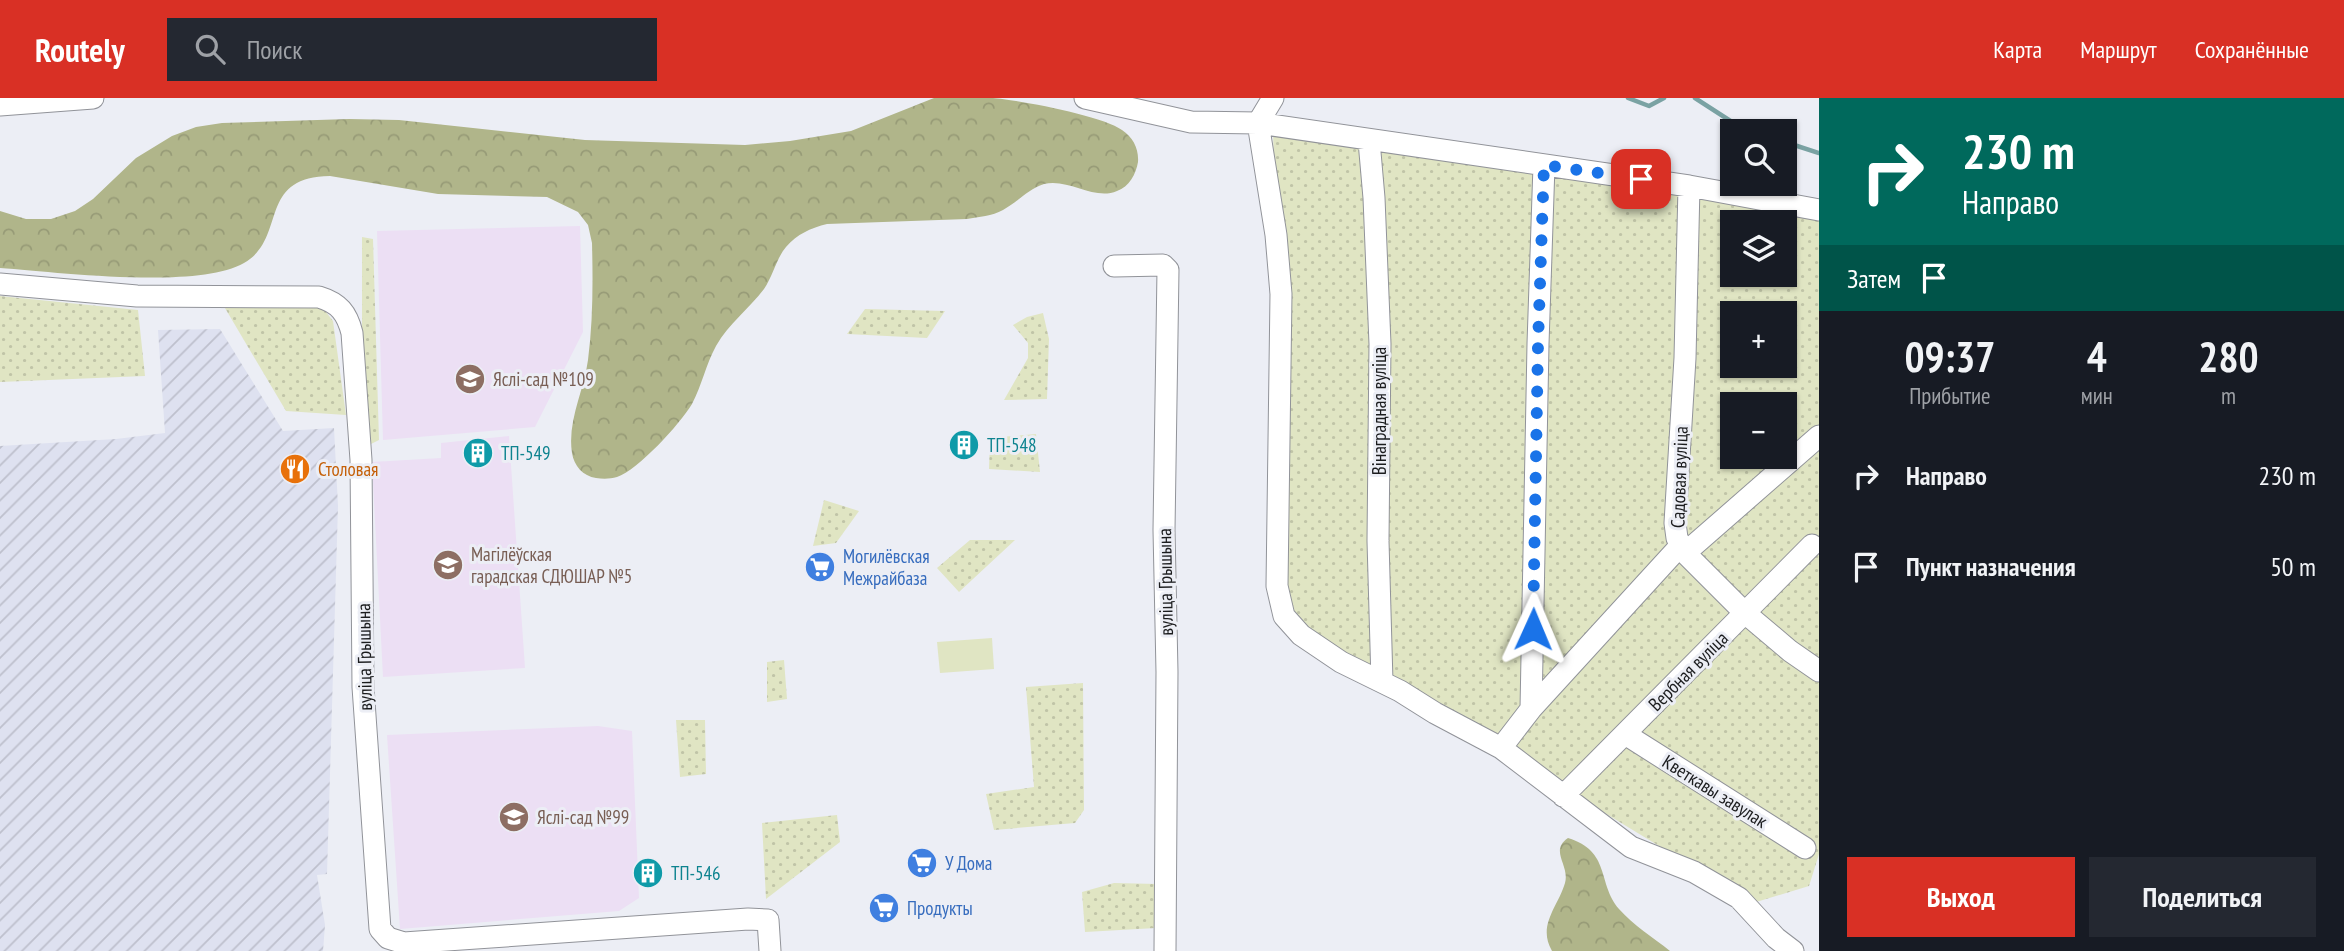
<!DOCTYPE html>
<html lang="ru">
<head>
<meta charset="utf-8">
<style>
	body { margin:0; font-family:"PT Sans Narrow",sans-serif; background:#242831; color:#f1f3f6; height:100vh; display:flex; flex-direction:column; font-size:26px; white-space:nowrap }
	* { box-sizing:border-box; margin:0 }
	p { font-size:23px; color:#9ea1a6 }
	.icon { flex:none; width:38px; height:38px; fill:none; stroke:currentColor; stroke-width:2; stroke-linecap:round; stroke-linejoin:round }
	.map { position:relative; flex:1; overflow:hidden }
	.sheet { display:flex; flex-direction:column; background:#171b24; width:525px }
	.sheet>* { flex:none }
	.hud { background:#00695c; color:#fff; overflow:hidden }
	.buttons { position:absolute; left:1720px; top:21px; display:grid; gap:14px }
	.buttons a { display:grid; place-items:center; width:77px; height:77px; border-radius:0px; background:#171b24; box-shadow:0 2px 5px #0004; font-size:35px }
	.pin { position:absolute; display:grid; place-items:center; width:60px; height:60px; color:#fff; margin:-30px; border-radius:14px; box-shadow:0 4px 10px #0006 }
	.me { position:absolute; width:77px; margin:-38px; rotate:1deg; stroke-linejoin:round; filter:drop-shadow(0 0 5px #0008) }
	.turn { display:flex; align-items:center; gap:24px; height:147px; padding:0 28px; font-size:32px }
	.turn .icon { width:91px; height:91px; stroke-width:2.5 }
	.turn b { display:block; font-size:49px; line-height:60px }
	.then { display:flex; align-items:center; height:66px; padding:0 28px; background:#0003; gap:14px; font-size:26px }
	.eta { display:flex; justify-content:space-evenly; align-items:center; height:119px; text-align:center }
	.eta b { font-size:42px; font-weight:600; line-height:49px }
	.button { display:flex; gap:14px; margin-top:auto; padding:14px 28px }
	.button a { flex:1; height:80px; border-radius:0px; background:#d93025; color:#fff; font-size:28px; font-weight:600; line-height:80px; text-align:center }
	.button a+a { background:#242831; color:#f1f3f6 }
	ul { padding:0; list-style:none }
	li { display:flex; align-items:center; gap:21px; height:91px; padding:0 28px }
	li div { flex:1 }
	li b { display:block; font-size:26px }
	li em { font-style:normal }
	header { display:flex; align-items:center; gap:42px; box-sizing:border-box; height:98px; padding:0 35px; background:#d93025; color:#fff }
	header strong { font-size:33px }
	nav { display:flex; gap:38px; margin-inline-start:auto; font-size:24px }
	.search { width:490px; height:63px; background:#242831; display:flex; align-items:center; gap:18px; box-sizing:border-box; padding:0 24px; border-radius:0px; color:#9ea1a6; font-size:26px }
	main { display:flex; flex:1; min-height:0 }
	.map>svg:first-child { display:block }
	.industrial { fill:url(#industrial-furrows) }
	.education { fill:#ecdff4 }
	.green { fill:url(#green-dots); fill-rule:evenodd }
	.forest { fill:url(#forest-crowns) }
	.pitch { fill:#e0e5c3 }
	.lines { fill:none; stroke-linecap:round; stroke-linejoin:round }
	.stream { stroke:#7aa2a3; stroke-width:4.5 }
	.minor-casing { stroke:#919399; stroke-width:23 }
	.minor { stroke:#fff; stroke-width:21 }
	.route { stroke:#1a73e8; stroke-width:12; stroke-dasharray:0 21.6 }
	.labels { text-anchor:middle; stroke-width:6; stroke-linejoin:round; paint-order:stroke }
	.education-label { font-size:19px; fill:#785e54; stroke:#eceef5; text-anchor:start }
	.street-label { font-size:19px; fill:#1b1c1e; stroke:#eceef5 }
	.culture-label { font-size:19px; fill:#0d838f; stroke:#eceef5; text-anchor:start }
	.food-label { font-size:19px; fill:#c56008; stroke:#eceef5; text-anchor:start }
	.shop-label { font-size:19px; fill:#366cbe; stroke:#eceef5; text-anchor:start }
</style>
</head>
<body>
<header>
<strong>Routely</strong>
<div class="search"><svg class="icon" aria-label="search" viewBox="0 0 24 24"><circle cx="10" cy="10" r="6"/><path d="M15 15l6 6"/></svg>Поиск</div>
<nav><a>Карта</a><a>Маршрут</a><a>Сохранённые</a></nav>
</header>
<main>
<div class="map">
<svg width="1819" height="853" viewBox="0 0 1819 853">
	<defs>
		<pattern id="industrial-furrows" width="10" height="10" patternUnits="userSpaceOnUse" patternTransform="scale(1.75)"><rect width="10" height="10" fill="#dee1f0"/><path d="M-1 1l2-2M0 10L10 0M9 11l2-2" fill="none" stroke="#bec0cd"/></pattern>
		<pattern id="green-dots" width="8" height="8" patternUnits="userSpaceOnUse" patternTransform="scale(1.75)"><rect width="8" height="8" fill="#e0e5c3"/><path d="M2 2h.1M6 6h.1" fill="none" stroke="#c0c4a7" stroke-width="1.8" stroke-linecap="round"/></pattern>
		<pattern id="forest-crowns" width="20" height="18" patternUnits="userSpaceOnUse" patternTransform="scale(1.75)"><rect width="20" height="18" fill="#b0b58a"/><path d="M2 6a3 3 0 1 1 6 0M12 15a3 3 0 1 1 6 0" fill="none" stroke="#979b77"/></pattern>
	</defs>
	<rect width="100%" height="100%" fill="#eceef5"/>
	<path class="industrial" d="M220,231L283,333L334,330L338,408L327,776L317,777L325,827L323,853H0V348L116,341L165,335L158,232Z"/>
	<path class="education" d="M580,128L583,234L535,329L383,342L377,133Z
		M509,338L525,570L383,579L372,364L441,360V345Z
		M598,628L632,633L639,800L619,813L400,831L387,637Z"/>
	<path class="green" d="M1273,34L1819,117V756L1809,788L1753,805L1325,545L1287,508ZM1732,124H1785V177H1732ZM1732,215H1785V268H1732ZM1732,306H1785V359H1732Z
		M362,139L373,141L379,342L367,348L362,339Z
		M0,198L138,212L145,278L0,284Z
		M222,205H319L333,223L346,317L286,313Z
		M865,211L945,213L927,240L847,236Z
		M1043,215L1049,241L1047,301L1004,302L1028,260V245L1013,227L1027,219Z
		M1036,336L1040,374L989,371L990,340Z
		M824,402L859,413L836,445L813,448Z
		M970,442H1015L959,494L937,470Z
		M784,562L787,601L767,604V564Z
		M1083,585L1084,712L1075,725L994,732L986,696L1034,689L1026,589Z
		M676,622H705L706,676L680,679Z
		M837,717L840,744L766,801L762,725Z
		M1114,785L1158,786L1156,830L1085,834L1082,794Z"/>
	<path class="forest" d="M934,0C953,0 973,0 993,0C1019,2 1103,18 1122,32C1133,39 1139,51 1138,64C1136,76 1129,89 1117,93C1094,103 1069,80 1044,86C1028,91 1018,104 1003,112C992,118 979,119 967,121L827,126C811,130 797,136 786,149C776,161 773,178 764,191C749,211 729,225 716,248C706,266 702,287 692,306C680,326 638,372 617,379C610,381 603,381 596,380C583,378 574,368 572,355C567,323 584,293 588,262C593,224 593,184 592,145L588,127L578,114L547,99L438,96L330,78C256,79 288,140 244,165C197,192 57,174 0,170V113L26,121H51L75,113L93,101L136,60L172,38L196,29L222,25L349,21L399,22L585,42L745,47L790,43L851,33Z
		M1568,740C1611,753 1597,785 1619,811C1633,827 1654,840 1670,853H1552C1537,827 1558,809 1565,785C1570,767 1549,753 1568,740Z"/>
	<path class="pitch" d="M992,540L994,571L940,575L937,544Z"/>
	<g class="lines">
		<path class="stream" d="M1628,0L1649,8L1664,0
			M1695,0L1746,33
			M1785,44L1819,55"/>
		<g class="minor-casing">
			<path id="minor" d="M1085,0L1191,24L1258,25L1689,88L1819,112
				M1273,0L1258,25L1276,137L1281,196L1277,488L1284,518L1301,537L1341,564L1400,593L1435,615L1501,650L1631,749L1694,774L1739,800L1776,840L1793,853
				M0,7L93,0
				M1369,43L1374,100L1380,246L1378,443L1382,584
				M1689,88L1685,260L1675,425L1677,440L1685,455L1745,515L1790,553L1819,573
				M1114,168L1163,167L1168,172L1164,432L1167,574L1165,853
				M0,186L137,198L319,199C339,205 347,215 352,235L361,362L363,589L380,831L388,840L404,845L748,821L768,822L770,853
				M1685,455L1819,338
				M1531,611L1538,246L1544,67
				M1625,636L1805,750
				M1501,650L1531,611L1680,448
				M1563,698L1812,447"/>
		</g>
		<use href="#minor" class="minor"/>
	</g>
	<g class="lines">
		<path class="route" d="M1533,531L1538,246L1544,67L1641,81"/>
	</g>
	<defs>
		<g id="school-disc" transform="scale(1.575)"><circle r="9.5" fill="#8d6e63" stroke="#eceef5"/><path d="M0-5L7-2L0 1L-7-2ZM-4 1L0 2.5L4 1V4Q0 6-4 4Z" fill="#fff"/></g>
		<g id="building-disc" transform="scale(1.575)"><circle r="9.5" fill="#0f9aa8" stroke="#eceef5"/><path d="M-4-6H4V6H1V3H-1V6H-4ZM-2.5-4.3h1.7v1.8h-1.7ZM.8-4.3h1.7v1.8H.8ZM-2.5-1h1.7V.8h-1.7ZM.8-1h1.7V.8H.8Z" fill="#fff"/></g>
		<g id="restaurant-disc" transform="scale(1.575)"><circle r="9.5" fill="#e8710a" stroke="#eceef5"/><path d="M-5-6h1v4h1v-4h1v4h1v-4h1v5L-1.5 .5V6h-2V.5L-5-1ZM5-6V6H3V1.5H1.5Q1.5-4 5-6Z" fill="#fff"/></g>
		<g id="supermarket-disc" transform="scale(1.575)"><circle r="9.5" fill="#3f7fe0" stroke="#eceef5"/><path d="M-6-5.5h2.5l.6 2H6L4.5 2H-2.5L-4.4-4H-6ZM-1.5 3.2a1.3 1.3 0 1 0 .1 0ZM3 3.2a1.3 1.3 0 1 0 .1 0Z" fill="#fff"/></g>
	</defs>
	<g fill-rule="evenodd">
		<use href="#school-disc" x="470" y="281"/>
		<use href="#building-disc" x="964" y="347"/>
		<use href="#building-disc" x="478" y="355"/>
		<use href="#restaurant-disc" x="295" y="371"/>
		<use href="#school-disc" x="448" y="467"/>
		<use href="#supermarket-disc" x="820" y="469"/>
		<use href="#school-disc" x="514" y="719"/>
		<use href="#supermarket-disc" x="922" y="765"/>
		<use href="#building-disc" x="648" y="775"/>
		<use href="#supermarket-disc" x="884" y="810"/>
	</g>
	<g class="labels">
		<g class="education-label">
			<text x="493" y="288">Яслі-сад №109</text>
			<text x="471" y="463">Магілёўская<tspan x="471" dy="22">гарадская СДЮШАР №5</tspan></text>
			<text x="537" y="726">Яслі-сад №99</text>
		</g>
		<g class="street-label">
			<text transform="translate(1379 313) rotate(-90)" y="7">Вінаградная вуліца</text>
			<text transform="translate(1679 379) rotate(-88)" y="7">Садовая вуліца</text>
			<text transform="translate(1165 484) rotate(-91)" y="7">вуліца Грышына</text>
			<text transform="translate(364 559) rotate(-91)" y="7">вуліца Грышына</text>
			<text transform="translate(1688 573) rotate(-45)" y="7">Вербная вуліца</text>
			<text transform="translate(1715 693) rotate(32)" y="7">Кветкавы завулак</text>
		</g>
		<g class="culture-label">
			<text x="987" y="354">ТП-548</text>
			<text x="501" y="362">ТП-549</text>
			<text x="671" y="782">ТП-546</text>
		</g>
		<g class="food-label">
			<text x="318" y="378">Столовая</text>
		</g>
		<g class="shop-label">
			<text x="843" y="465">Могилёвская<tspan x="843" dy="22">Межрайбаза</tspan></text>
			<text x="945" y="772">У Дома</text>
			<text x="907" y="817">Продукты</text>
		</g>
	</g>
</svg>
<div class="buttons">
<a><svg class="icon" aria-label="search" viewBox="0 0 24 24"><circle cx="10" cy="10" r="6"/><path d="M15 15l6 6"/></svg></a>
<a><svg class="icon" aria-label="layers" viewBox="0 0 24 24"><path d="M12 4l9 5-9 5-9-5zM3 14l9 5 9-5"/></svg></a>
<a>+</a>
<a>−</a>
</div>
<div class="pin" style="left:1641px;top:81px;background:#d93025"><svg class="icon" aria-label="arrive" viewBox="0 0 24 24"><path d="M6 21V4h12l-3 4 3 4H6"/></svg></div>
<svg class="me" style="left:1533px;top:531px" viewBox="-20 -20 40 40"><path d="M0-17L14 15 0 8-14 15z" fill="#1a73e8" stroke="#fff" stroke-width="4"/></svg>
</div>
<section class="sheet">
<div class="hud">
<div class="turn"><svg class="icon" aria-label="right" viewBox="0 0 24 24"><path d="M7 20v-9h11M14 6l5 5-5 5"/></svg><div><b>230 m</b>Направо</div></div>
<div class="then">Затем<svg class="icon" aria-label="arrive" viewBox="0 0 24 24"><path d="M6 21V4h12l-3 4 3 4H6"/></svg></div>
</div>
<div class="eta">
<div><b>09:37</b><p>Прибытие</p></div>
<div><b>4</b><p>мин</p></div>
<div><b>280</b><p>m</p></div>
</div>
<ul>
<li><svg class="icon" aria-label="right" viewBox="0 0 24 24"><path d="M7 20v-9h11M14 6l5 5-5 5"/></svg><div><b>Направо</b></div><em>230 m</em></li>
<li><svg class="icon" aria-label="arrive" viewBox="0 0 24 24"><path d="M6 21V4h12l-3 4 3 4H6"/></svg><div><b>Пункт назначения</b></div><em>50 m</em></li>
</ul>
<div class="button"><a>Выход</a><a>Поделиться</a></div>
</section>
</main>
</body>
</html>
